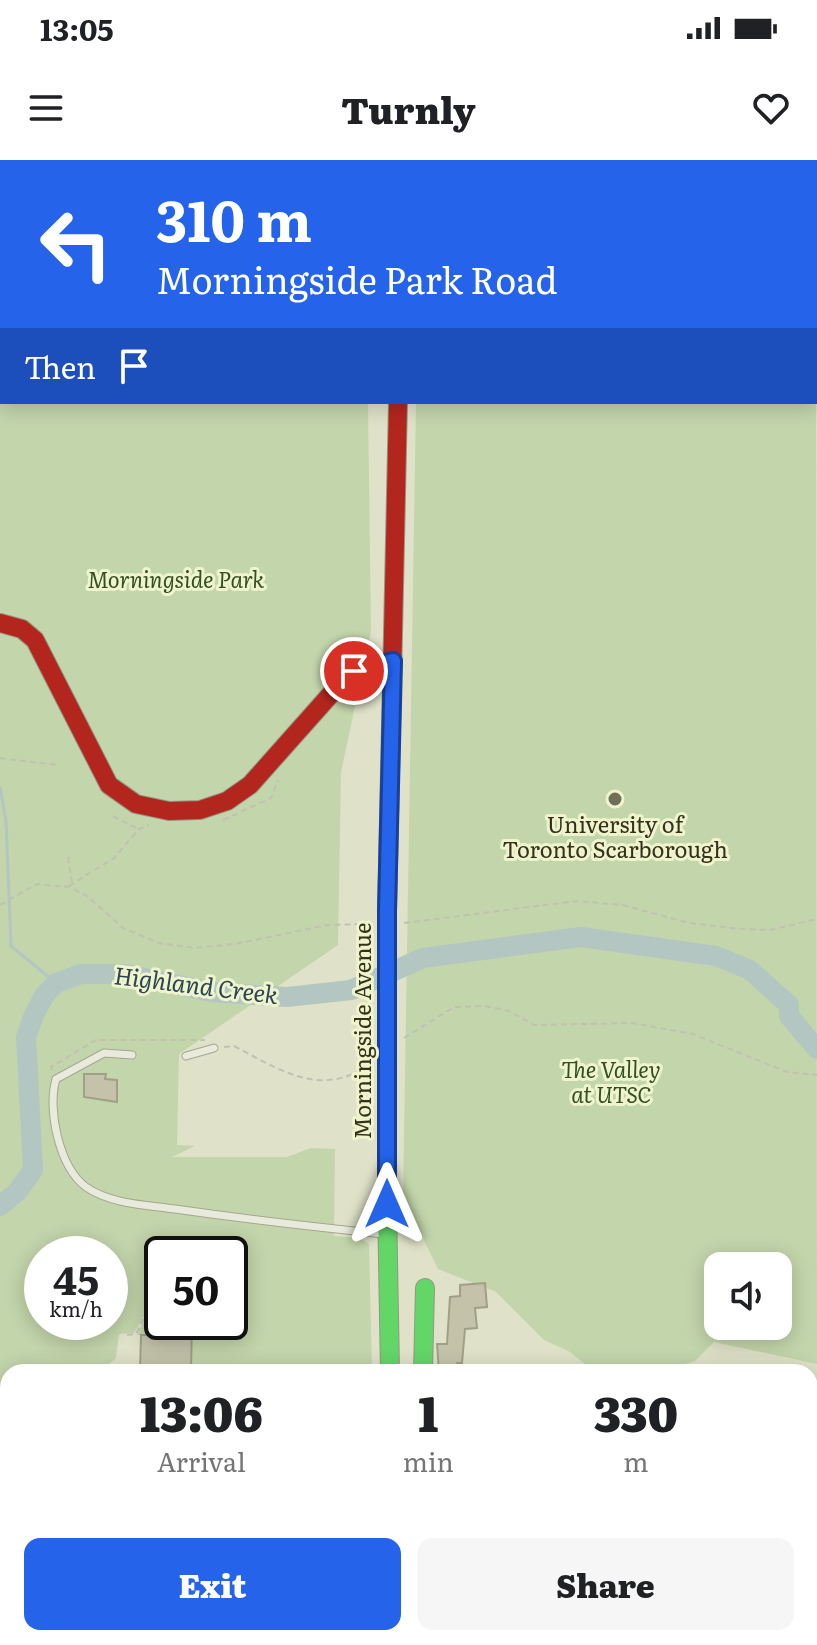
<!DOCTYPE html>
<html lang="en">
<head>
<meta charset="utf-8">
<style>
	body { margin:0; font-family:Literata,serif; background:#f6f6f6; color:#202124; height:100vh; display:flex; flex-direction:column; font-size:30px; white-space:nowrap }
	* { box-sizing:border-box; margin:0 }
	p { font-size:26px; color:#757577 }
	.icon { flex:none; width:44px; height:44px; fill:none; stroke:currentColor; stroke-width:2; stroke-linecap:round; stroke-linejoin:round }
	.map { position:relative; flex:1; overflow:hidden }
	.drawer { position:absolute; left:0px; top:1204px; width:818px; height:282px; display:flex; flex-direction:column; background:#fff; border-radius:24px 24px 0 0; box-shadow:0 4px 20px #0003 }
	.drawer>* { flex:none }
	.guide { position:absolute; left:0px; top:0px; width:818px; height:244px; box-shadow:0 4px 20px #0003; background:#2563eb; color:#fff; overflow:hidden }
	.buttons { position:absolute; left:704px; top:1092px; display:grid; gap:16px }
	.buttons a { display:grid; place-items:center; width:88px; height:88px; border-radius:16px; background:#fff; box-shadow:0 4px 20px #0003; font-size:40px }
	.speed { position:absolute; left:24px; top:1076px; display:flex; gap:16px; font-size:40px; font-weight:700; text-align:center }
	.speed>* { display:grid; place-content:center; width:104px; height:104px; border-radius:50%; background:#fff; box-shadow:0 4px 20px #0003; line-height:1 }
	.speed small { font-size:20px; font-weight:400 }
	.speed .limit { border:4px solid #111; border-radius:12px; background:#fff; color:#111 }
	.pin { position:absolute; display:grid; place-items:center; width:68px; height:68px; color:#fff; margin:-34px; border:4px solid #fff; border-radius:50%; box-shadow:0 2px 8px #0007 }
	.me { position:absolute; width:88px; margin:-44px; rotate:0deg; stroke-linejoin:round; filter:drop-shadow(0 0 6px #0008) }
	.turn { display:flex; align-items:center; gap:28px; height:168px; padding:0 24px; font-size:36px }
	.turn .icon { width:104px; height:104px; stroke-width:2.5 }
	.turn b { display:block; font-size:56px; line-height:68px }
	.then { display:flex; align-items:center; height:76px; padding:0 24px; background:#0003; gap:16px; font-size:30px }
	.eta { display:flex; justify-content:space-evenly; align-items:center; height:136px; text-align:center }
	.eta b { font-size:48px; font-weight:800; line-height:56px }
	.cta { display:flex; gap:16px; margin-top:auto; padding:16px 24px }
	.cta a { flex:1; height:92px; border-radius:16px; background:#2563eb; color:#fff; font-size:32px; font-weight:800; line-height:92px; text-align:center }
	.cta a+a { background:#f6f6f6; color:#202124 }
	.status { display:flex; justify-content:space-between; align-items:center; height:56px; padding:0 40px; background:#fff; direction:ltr }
	.status svg { height:22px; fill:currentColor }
	header { display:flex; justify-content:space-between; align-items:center; height:104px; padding:0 24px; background:#fff; font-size:36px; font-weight:800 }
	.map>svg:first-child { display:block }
	.green { fill:#c3d5ab; fill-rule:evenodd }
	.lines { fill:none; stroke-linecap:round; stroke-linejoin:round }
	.stream { stroke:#b4c6c1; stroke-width:3 }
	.river { stroke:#b4c6c1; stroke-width:20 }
	.building { fill:#c4c3aa; stroke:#a09f88; stroke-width:2 }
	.lane-casing { stroke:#a5a692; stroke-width:9 }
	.street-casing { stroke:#a5a692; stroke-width:16 }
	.fast-casing { stroke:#959682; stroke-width:20 }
	.slow-casing { stroke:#959682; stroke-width:20 }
	.jam-casing { stroke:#959682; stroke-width:20 }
	.path { stroke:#c0c2b1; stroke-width:2; stroke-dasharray:6 4; stroke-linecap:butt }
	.lane { stroke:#e8eadb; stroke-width:7 }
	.street { stroke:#e8eadb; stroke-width:14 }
	.fast { stroke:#63d668; stroke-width:18 }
	.slow { stroke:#ff974d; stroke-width:18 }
	.jam { stroke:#b3261e; stroke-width:18 }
	.jam-bridge-casing { stroke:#959682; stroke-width:20; stroke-linecap:butt }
	.jam-bridge { stroke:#b3261e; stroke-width:18 }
	.route-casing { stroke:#184099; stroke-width:20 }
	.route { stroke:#2563eb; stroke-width:14 }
	.poi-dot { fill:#706f58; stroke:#eff4cd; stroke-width:3 }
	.labels { text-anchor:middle; stroke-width:6; stroke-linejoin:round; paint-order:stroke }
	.park-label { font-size:22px; font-style:italic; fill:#325023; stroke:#eff4cd }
	.poi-label { font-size:22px; fill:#34311c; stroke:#eff4cd }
	.street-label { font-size:22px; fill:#34311c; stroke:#eff4cd }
	.water-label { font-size:24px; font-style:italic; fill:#2b4553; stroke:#eff4cd }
</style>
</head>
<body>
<div class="status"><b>13:05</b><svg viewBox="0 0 49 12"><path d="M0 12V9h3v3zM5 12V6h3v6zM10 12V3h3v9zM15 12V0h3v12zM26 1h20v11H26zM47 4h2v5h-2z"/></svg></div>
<header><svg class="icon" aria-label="menu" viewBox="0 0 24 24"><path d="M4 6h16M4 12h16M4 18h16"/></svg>Turnly<svg class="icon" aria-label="heart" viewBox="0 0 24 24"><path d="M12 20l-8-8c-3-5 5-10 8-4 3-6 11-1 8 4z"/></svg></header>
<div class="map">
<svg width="817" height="1485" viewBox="0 0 817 1485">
	<rect width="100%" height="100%" fill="#dfe2c8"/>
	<path class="green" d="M0,0H365L2,2V242H368L371,472L341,612L338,785L179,894L177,985L195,986L172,997H287L311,988L335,989L334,1076L359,1078L369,1084L372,1212H191L192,1162H230V1094H162V1144H157L156,1175H137L155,1138L134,1173L119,1174L116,1198L109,1204L96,1205V1212H8V1478H92L86,1485H0ZM42,1094H110V1162H42Z
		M421,0H758L759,2H420Z
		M816,56L817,1204L714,1182L695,1201L660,1212H595L570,1192L544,1180L496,1132L438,1109L403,1037L416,242H816ZM718,1106H778V1166H718Z"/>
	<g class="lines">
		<path class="stream" d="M0,627L6,661L11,786L56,823"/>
		<path class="river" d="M0,1046L17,1032L33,1010L26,877L34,855L44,836L56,823L81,814H125L212,832L287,837L351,830L423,798L581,777L716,796L750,810L789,845V856L817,889"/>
	</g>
	<path class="building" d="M84,914H106L105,919L117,920V942L84,937Z
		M485,1123L487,1147L475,1148L477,1168L465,1169L462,1203H457L456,1212H439L437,1184H447L450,1137L460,1136V1125Z
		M157,1162H192L191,1212H140L141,1175H156Z"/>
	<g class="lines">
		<g class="lane-casing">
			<path id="lane" d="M132,895L104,893L56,919C47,949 59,1007 86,1027C110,1044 147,1045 175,1049C245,1059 314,1067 384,1074
				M186,896L214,888
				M294,1485L300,1478"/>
		</g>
		<g class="street-casing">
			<path id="street" d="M760,1478V1485
				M593,1485V1478"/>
		</g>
		<g class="fast-casing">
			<path id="fast" d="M387,1044L390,1212
				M423,1212L425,1128"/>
		</g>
		<g class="slow-casing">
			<path id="slow" d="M402,0V2
				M404,1478L405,1485"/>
		</g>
		<g class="jam-casing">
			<path id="jam" d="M0,463L22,469L35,480L109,625L136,644L169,651L200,650L227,641L250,625L347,516L363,508L393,501
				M387,751L398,242"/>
		</g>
		<path class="path" d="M0,598L57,605
			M113,656L138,669
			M223,660L271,638L278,620
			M68,697L72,723
			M69,726L114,698L139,669L149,665
			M0,745L37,724L69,727L87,736L123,768L159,783L195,788L235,784L327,765L369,764
			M404,763L577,741L623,745L689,763L741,769L770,770L817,759
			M404,878L454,847L485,846L509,851L534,865L632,863L693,874L787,912L817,915
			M224,887L234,886C280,910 321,939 370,904
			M52,910L51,907L96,880H205
			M127,1175L136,1174L153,1140H162"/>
		<use href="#lane" class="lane"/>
		<use href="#street" class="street"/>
		<use href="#fast" class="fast"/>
		<use href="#slow" class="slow"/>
		<use href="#jam" class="jam"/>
		<g class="jam-bridge-casing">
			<path id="jam-bridge" d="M387,751V1044"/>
		</g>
		<use href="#jam-bridge" class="jam-bridge"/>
	</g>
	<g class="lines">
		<g class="route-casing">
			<path id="route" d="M354,511L393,501L387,751V1044"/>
		</g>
		<use href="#route" class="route"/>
	</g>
	<circle class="poi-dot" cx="615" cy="639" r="8"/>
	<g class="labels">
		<g class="park-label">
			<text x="176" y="428">Morningside Park</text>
			<text x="611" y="918">The Valley<tspan x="611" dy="25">at UTSC</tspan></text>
		</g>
		<g class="poi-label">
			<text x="615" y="673">University of<tspan x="615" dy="25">Toronto Scarborough</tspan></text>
		</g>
		<g class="street-label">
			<text transform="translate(363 871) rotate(-90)" y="8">Morningside Avenue</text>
		</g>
		<g class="water-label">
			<text transform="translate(196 826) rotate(7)" y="8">Highland Creek</text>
		</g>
	</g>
</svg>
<div class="buttons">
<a><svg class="icon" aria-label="sound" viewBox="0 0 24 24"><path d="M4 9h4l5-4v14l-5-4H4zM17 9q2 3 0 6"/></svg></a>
</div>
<div class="speed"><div>45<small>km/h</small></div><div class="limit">50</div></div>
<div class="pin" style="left:354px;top:511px;background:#d93025"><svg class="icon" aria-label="arrive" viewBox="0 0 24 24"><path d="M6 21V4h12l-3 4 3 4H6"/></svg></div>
<svg class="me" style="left:387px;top:1044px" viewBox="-20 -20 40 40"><path d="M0-17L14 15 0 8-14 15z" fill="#2563eb" stroke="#fff" stroke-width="4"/></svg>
<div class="guide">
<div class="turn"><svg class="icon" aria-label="left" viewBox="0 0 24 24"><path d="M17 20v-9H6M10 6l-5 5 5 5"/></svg><div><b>310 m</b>Morningside Park Road</div></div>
<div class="then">Then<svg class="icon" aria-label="arrive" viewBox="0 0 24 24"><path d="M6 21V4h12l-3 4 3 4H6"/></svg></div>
</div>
<section class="drawer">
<div class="eta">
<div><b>13:06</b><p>Arrival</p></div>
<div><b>1</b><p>min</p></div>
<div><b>330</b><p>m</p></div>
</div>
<div class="cta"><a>Exit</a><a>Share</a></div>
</section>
</div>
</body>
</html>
